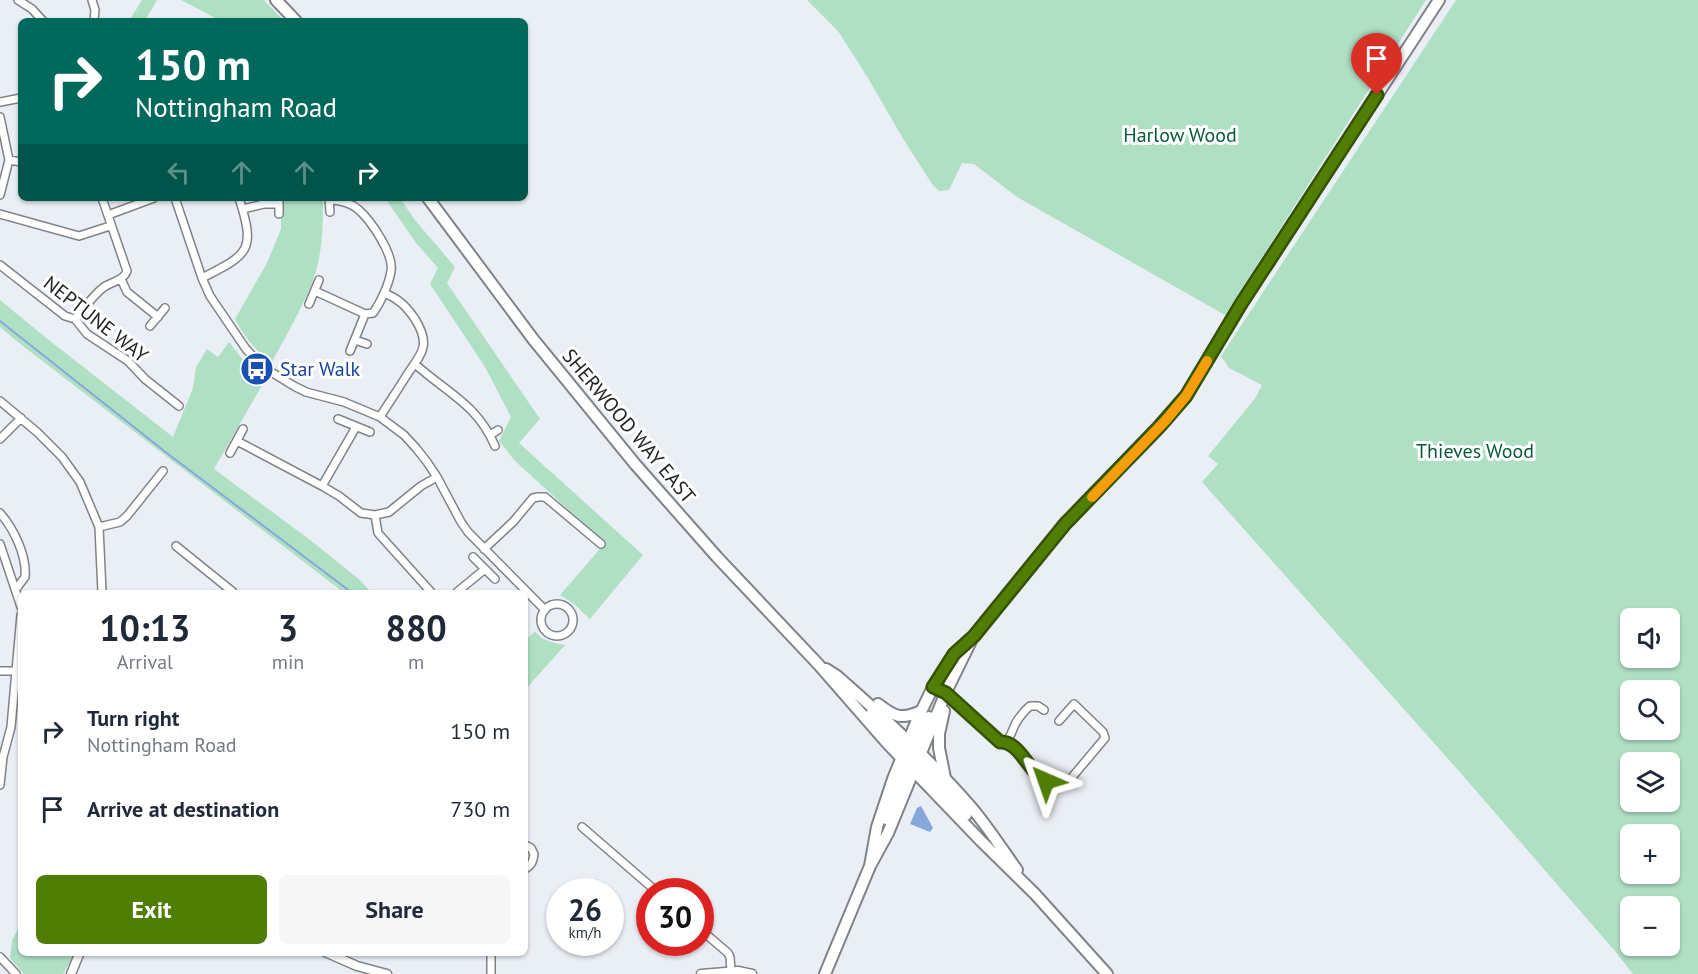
<!DOCTYPE html>
<html lang="en">
<head>
<meta charset="utf-8">
<style>
	body { margin:0; font-family:"PT Sans",sans-serif; background:#f6f6f7; color:#1f2937; height:100vh; display:flex; flex-direction:column; font-size:22px; white-space:nowrap }
	* { box-sizing:border-box; margin:0 }
	p { font-size:20px; color:#747a83 }
	.icon { flex:none; width:33px; height:33px; fill:none; stroke:currentColor; stroke-width:2; stroke-linecap:round; stroke-linejoin:round }
	.map { position:relative; flex:1; overflow:hidden }
	.details { position:absolute; left:18px; top:590px; width:510px; height:366px; display:flex; flex-direction:column; background:#fff; border-radius:9px; box-shadow:0 2px 4px #0004 }
	.details>* { flex:none }
	.top-card { position:absolute; left:18px; top:18px; width:510px; height:183px; border-radius:9px; box-shadow:0 2px 4px #0004; background:#00695c; color:#fff; overflow:hidden }
	.fabs { position:absolute; left:1620px; top:608px; display:grid; gap:12px }
	.fabs a { display:grid; place-items:center; width:60px; height:60px; border-radius:9px; background:#fff; box-shadow:0 2px 4px #0004; font-size:30px }
	.speed { position:absolute; left:546px; top:878px; display:flex; gap:12px; font-size:30px; font-weight:700; text-align:center }
	.speed>* { display:grid; place-content:center; width:78px; height:78px; border-radius:50%; background:#fff; box-shadow:0 2px 4px #0004; line-height:1 }
	.speed small { font-size:15px; font-weight:400 }
	.speed .limit { border:9px solid #d22; background:#fff; color:#111 }
	.pin { position:absolute; display:grid; place-items:center; width:51px; height:51px; color:#fff; margin:-62px -26px; border-radius:50% 50% 50% 0; rotate:-45deg; box-shadow:0 0 6px #0007 }
	.pin .icon { rotate:45deg }
	.me { position:absolute; width:66px; margin:-33px; rotate:317deg; stroke-linejoin:round; filter:drop-shadow(0 0 4px #0008) }
	.turn { display:flex; align-items:center; gap:21px; height:126px; padding:0 18px; font-size:27px }
	.turn .icon { width:78px; height:78px; stroke-width:2.5 }
	.turn b { display:block; font-size:42px; line-height:51px }
	.lanes { display:flex; align-items:center; height:57px; padding:0 18px; background:#0003; justify-content:center; gap:30px; direction:ltr }
	.lanes .off { opacity:.35 }
	.eta { display:flex; justify-content:space-evenly; align-items:center; height:102px; text-align:center }
	.eta b { font-size:36px; font-weight:700; line-height:42px }
	.button { display:flex; gap:12px; margin-top:auto; padding:12px 18px }
	.button a { flex:1; height:69px; border-radius:9px; background:#507e05; color:#fff; font-size:24px; font-weight:700; line-height:69px; text-align:center }
	.button a+a { background:#f6f6f7; color:#1f2937 }
	ul { padding:0; list-style:none }
	li { display:flex; align-items:center; gap:18px; height:78px; padding:0 18px }
	li div { flex:1 }
	li b { display:block; font-size:22px }
	li em { font-style:normal }
	.map>svg:first-child { display:block }
	.green { fill:#b0e0c4; fill-rule:evenodd }
	.water { fill:#86a7da }
	.lines { fill:none; stroke-linecap:round; stroke-linejoin:round }
	.stream { stroke:#86a7da; stroke-width:2 }
	.minor-casing { stroke:#7f8388; stroke-width:10 }
	.tertiary-casing { stroke:#7f8388; stroke-width:11 }
	.trunk-casing { stroke:#7f8388; stroke-width:14 }
	.minor { stroke:#fff; stroke-width:7 }
	.tertiary { stroke:#fff; stroke-width:8 }
	.trunk { stroke:#fff; stroke-width:10 }
	.route-casing { stroke:#345203; stroke-width:15 }
	.route { stroke:#507e05; stroke-width:10 }
	.slow { stroke:#f59e0b; stroke-width:10 }
	.labels { text-anchor:middle; stroke-width:6; stroke-linejoin:round; paint-order:stroke }
	.park-label { font-size:20px; fill:#085a38; stroke:#fff }
	.street-label { font-size:20px; fill:#1e2022; stroke:#fff }
	.transit-label { font-size:20px; fill:#164399; stroke:#fff; text-anchor:start }
</style>
</head>
<body>
<div class="map">
<svg width="1698" height="974" viewBox="0 0 1698 974">
	<rect width="100%" height="100%" fill="#eaeff5"/>
	<path class="green" d="M142,0H157L145,21H129Z
		M181,0H264L284,21H221Z
		M807,0H1426L1225,315L1017,197L974,164L962,163L949,190L939,191L932,184L902,137L868,78L838,31Z
		M1456,0H1698V974H1633L1614,950L1458,770L1202,482L1218,464L1208,456L1256,397L1262,385L1229,368L1221,356ZM1630,618H1670V657H1630ZM1630,690H1670V729H1630ZM1630,762H1670V801H1630ZM1630,834H1670V873H1630ZM1630,906H1670V945H1630Z
		M281,198H323C323,218 323,238 319,258C313,292 287,333 271,364C256,350 244,337 235,319L267,263L281,229Z
		M385,198H400L415,220L455,267L447,283L540,419L519,443L643,555L590,619L574,604L560,595L605,543L515,461L499,441L511,417L485,367L430,284L438,268L416,243Z
		M0,300L45,337L173,437L193,388L196,367L207,349L218,357L229,342L244,361L265,380L214,469L309,539L360,580L371,592H343L19,343L0,327Z
		M535,631C542,641 553,643 565,645L525,690V641Z
		M21,924V952L75,953L63,974H24L10,958L12,940Z"/>
	<path class="water" d="M921,806L933,828L930,832L910,824L917,808Z"/>
	<g class="lines">
		<path class="stream" d="M0,321L168,454L351,592"/>
		<g class="minor-casing">
			<path id="minor" d="M18,0L32,9L43,21
				M92,0L95,10L94,21
				M0,102L21,98
				M0,117L9,160L0,195
				M9,160L21,162
				M175,198L202,278L210,296L246,349L263,367L294,386L306,392L344,402L380,417L404,435L416,448L427,462L437,477L461,522L468,532L545,610
				M279,198V214
				M329,198L330,212
				M329,200C340,200 351,203 359,210C371,221 394,254 391,271C389,284 381,302 373,313L365,314
				M243,209L264,204H279
				M0,214L79,236L110,226
				M108,215L154,198
				M0,265L65,316L75,319L87,334L128,361L145,379L179,406
				M202,278C249,254 256,251 239,198
				M121,279L127,292L158,317
				M315,291L365,314
				M309,304L319,280
				M75,319C84,309 93,295 104,287C113,281 123,281 127,271L102,198
				M150,326L165,308
				M355,340L367,344
				M350,351L365,314
				M415,364C447,393 477,404 495,446
				M0,401L37,432L62,457L80,482L99,527L102,592
				M380,417C388,404 397,391 405,378C419,355 433,348 415,319C406,306 399,299 384,293
				M338,419L370,432
				M490,435L498,430
				M0,439L21,418
				M237,441L322,486L339,496L361,513L375,515L389,512L421,486L437,477
				M230,453L243,429
				M322,486L356,427
				M0,513C14,529 27,556 25,577L16,589
				M375,515L378,533L431,592
				M99,527L120,522L127,516L163,471
				M0,544L21,607
				M176,546L233,592
				M484,549L513,522L533,498L538,497H545L601,544
				M473,557L495,579
				M457,592L485,569
				M541 620a16 16 0 1 1 32 0a16 16 0 1 1-32 0Z
				M0,671H15
				M933,687L946,692L1000,742C1012,741 1011,730 1017,721C1021,715 1025,710 1030,706H1038L1044,710
				M1005,741L1028,761L1036,774L1055,788L1063,786L1068,782L1105,738L1103,732L1074,704L1059,721
				M0,785L3,757L11,727L21,615
				M582,827L656,891
				M525,845L531,848L534,854C533,861 532,865 525,869
				M700,929L728,953L730,957L731,971
				M0,957L16,974
				M491,974V952"/>
		</g>
		<g class="tertiary-casing">
			<path id="tertiary" d="M325,952L357,966L387,974
				M71,974L80,952
				M701,974L738,971L752,974"/>
		</g>
		<g class="trunk-casing">
			<path id="trunk" d="M276,0L296,21
				M428,198L533,339L635,464L717,557L818,664L887,743L981,841L1035,894L1107,974
				M826,669L837,676C884,717 930,760 971,807C988,827 1002,849 1017,870
				M878,704C895,717 901,720 921,711
				M944,711L939,734V748L945,778
				M871,714L907,754
				M911,751L929,717
				M914,757L966,815
				M886,819L903,779L910,765
				M870,866L877,827L893,779L917,720L933,687L954,654L974,636L1065,524L1166,420L1186,396L1241,304L1439,0
				M825,974L870,866L888,833L946,692L971,641"/>
		</g>
		<use href="#minor" class="minor"/>
		<use href="#tertiary" class="tertiary"/>
		<use href="#trunk" class="trunk"/>
	</g>
	<g class="lines">
		<g class="route-casing">
			<path id="route" d="M1046,781C1042,778 1038,776 1035,772C1025,762 1016,741 1000,742L946,693L933,687L954,654L974,636L1065,524L1158,428L1186,396L1241,304L1377,95"/>
		</g>
		<use href="#route" class="route"/>
		<path class="slow" d="M1092,497L1166,420L1186,396L1207,361"/>
	</g>
	<defs>
		<g id="bus-disc" transform="scale(1.725)"><circle r="9.5" fill="#1a4fb4" stroke="#fff"/><path d="M-5-6H5V4H4V6H2V4H-2V6H-4V4H-5ZM-3.5-4V0h7V-4ZM-3.5 1.2v1.5H-2V1.2ZM2 1.2v1.5H3.5V1.2Z" fill="#fff"/></g>
	</defs>
	<g fill-rule="evenodd">
		<use href="#bus-disc" x="257" y="369"/>
	</g>
	<g class="labels">
		<g class="park-label">
			<text x="1180" y="142">Harlow Wood</text>
			<text x="1475" y="458">Thieves Wood</text>
		</g>
		<g class="street-label">
			<text transform="translate(96 319) rotate(38)" y="7">NEPTUNE WAY</text>
			<text transform="translate(629 426) rotate(50)" y="7">SHERWOOD WAY EAST</text>
		</g>
		<g class="transit-label">
			<text x="280" y="376">Star Walk</text>
		</g>
	</g>
</svg>
<div class="fabs">
<a><svg class="icon" aria-label="sound" viewBox="0 0 24 24"><path d="M4 9h4l5-4v14l-5-4H4zM17 9q2 3 0 6"/></svg></a>
<a><svg class="icon" aria-label="search" viewBox="0 0 24 24"><circle cx="10" cy="10" r="6"/><path d="M15 15l6 6"/></svg></a>
<a><svg class="icon" aria-label="layers" viewBox="0 0 24 24"><path d="M12 4l9 5-9 5-9-5zM3 14l9 5 9-5"/></svg></a>
<a>+</a>
<a>−</a>
</div>
<div class="speed"><div>26<small>km/h</small></div><div class="limit">30</div></div>
<div class="pin" style="left:1377px;top:95px;background:#d93025"><svg class="icon" aria-label="arrive" viewBox="0 0 24 24"><path d="M6 21V4h12l-3 4 3 4H6"/></svg></div>
<svg class="me" style="left:1046px;top:781px" viewBox="-20 -20 40 40"><path d="M0-17L14 15 0 8-14 15z" fill="#507e05" stroke="#fff" stroke-width="4"/></svg>
<div class="top-card">
<div class="turn"><svg class="icon" aria-label="right" viewBox="0 0 24 24"><path d="M7 20v-9h11M14 6l5 5-5 5"/></svg><div><b>150 m</b>Nottingham Road</div></div>
<div class="lanes"><svg class="icon off" aria-label="left" viewBox="0 0 24 24"><path d="M17 20v-9H6M10 6l-5 5 5 5"/></svg><svg class="icon off" aria-label="ahead" viewBox="0 0 24 24"><path d="M12 20V5M6 11l6-6 6 6"/></svg><svg class="icon off" aria-label="ahead" viewBox="0 0 24 24"><path d="M12 20V5M6 11l6-6 6 6"/></svg><svg class="icon" aria-label="right" viewBox="0 0 24 24"><path d="M7 20v-9h11M14 6l5 5-5 5"/></svg></div>
</div>
<section class="details">
<div class="eta">
<div><b>10:13</b><p>Arrival</p></div>
<div><b>3</b><p>min</p></div>
<div><b>880</b><p>m</p></div>
</div>
<ul>
<li><svg class="icon" aria-label="right" viewBox="0 0 24 24"><path d="M7 20v-9h11M14 6l5 5-5 5"/></svg><div><b>Turn right</b><p>Nottingham Road</p></div><em>150 m</em></li>
<li><svg class="icon" aria-label="arrive" viewBox="0 0 24 24"><path d="M6 21V4h12l-3 4 3 4H6"/></svg><div><b>Arrive at destination</b></div><em>730 m</em></li>
</ul>
<div class="button"><a>Exit</a><a>Share</a></div>
</section>
</div>
</body>
</html>
